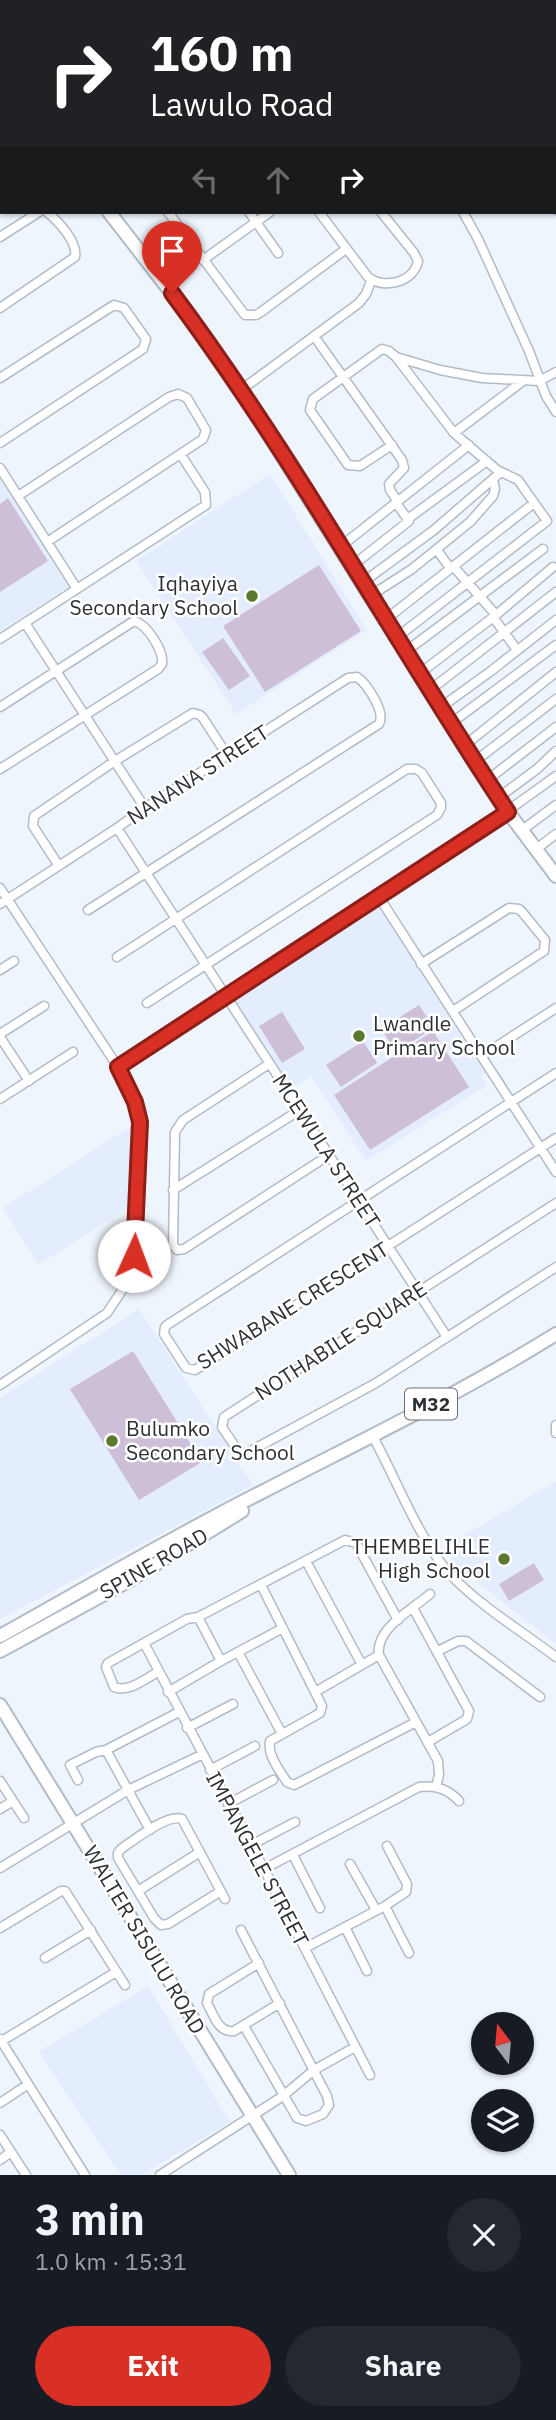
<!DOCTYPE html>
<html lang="en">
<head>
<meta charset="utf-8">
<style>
	body { margin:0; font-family:"IBM Plex Sans",sans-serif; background:#242831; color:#f1f3f6; height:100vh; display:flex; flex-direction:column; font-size:26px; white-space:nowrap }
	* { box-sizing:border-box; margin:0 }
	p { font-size:23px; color:#9ea1a6 }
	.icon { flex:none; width:38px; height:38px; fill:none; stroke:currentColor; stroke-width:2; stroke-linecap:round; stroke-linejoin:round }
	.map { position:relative; height:2175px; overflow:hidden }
	.panel { display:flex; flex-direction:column; background:#171b24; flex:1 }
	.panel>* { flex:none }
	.top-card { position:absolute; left:0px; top:0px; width:556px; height:214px; box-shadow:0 2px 5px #0004; background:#202124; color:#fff; overflow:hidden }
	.needle { width:46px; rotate:344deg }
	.controls { position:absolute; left:471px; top:2012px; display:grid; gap:14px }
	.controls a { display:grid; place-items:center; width:63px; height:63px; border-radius:50%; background:#171b24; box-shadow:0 2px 5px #0004; font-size:35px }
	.pin { position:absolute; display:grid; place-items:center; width:60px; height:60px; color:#fff; margin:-72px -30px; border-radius:50% 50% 50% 0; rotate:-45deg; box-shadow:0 0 7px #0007 }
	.pin .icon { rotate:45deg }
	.me { position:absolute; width:77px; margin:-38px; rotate:2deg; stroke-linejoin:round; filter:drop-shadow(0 0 5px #0008) }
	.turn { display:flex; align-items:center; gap:24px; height:147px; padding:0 35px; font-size:32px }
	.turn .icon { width:91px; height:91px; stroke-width:2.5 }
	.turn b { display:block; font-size:49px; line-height:60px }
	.lanes { display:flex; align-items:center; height:66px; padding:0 35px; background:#0003; justify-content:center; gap:35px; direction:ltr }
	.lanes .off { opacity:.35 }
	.round { display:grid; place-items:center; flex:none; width:74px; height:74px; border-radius:37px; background:#242831 }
	.summary { display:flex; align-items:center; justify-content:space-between; height:119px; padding:0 35px }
	h1 { font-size:42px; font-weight:800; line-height:52px }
	.button { display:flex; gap:14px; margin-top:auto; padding:14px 35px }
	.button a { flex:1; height:80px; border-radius:42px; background:#d93025; color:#fff; font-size:28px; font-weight:800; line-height:80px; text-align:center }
	.button a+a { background:#242831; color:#f1f3f6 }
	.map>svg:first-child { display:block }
	.built { fill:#e3edfe }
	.green { fill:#cebfd8 }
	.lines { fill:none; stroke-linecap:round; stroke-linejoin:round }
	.river { stroke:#a2d5dc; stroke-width:14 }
	.street-casing { stroke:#b2bbc8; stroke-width:11 }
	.secondary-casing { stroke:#b2bbc8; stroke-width:16 }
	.primary-casing { stroke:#b2bbc8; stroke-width:16 }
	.street { stroke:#fff; stroke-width:8 }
	.secondary { stroke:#fff; stroke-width:12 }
	.primary { stroke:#fff; stroke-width:12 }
	.route-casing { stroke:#8d1f18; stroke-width:18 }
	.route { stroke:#d93025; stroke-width:12 }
	.poi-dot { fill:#5a782e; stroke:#fff; stroke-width:2.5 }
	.labels { text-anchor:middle; stroke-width:5; stroke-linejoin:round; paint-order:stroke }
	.shield { fill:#fff; stroke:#6c6e72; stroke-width:2 }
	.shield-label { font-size:19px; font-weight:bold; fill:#2d3035 }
	.poi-label { font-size:21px; fill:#2d3035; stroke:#fff; text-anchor:end }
	.street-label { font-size:21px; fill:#2d3035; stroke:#fff }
</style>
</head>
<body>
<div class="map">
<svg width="556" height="2175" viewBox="0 0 556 2175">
	<rect width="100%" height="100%" fill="#eff5fd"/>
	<path class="built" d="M270,474L367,630L236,714L136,561Z
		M0,475L70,586L0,631Z
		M379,906L486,1073L481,1076L487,1085L366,1161L311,1076L290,1089L233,999Z
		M132,1126L131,1206L38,1265L3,1208Z
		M139,1309L253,1485L0,1619V1398Z
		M556,1481V1644L462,1570L443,1548Z
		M148,1986L230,2122L141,2175H121L39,2052Z"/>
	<path class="green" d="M8,498L48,561L0,592V504Z
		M319,565L361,631L265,692L223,626Z
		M223,638L250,676L229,690L202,652Z
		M419,1005L434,1028L396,1052L381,1029Z
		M282,1012L305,1049L282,1063L259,1026Z
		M433,1031L469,1087L370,1150L334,1095Z
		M363,1041L377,1063L341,1087L326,1065Z
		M133,1351L202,1462L139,1500L70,1389Z
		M534,1563L544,1580L509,1601L499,1584Z"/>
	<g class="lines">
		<path class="river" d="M547,0L549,2"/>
		<g class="street-casing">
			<path id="street" d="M166,0L167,2
				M263,0L264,2
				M325,0L326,2
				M374,0L375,2
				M0,1L1,0
				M88,2L91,0
				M218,2L221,0
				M555,79L556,78
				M555,102L556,103
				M0,149L2,151
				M0,166L2,164
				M555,208L556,210
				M168,212L245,315H256L261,312L346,249
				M249,212L278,253
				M319,212L368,277C384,290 414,282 418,261L414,253L381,212
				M463,212L478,239L529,351L546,396L556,412
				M0,237L39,212
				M203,260L270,212
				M0,308L75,257C78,242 58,221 47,212
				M314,336L402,460L404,468L389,484L390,490L398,502
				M396,357L440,370L482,378L539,381L556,372
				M0,378L114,305L124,308L146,339L143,349L0,443
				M241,390L359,303L366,294L371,281
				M454,433L523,381
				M392,445L360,466L348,465L310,410L313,399L382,349L389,351L396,357L454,433L497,470L518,480L547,521L396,638
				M0,468L77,589
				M18,496L169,397L178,394L187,398L206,430L203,439L47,542
				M409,518L487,461
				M340,547L469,445
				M437,550L450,568
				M352,566L409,521L396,503
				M453,566L496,615
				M362,583L434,530L501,472
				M370,596L412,569L470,522L493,496L495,489L493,480
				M493,617L517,650
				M385,620L534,503
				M25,623L145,808
				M0,639L206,505L205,492L181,455
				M405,652L543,549
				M419,674L496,615L553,567
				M429,691L556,592
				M0,707L134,621C147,624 164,651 162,664L158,669L0,769
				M440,708L491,671L556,620
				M450,724L556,645
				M464,746L556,672
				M474,762L556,699
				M486,781L556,727
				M498,798L537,769L556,751
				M117,828L447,1337
				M521,831L556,805
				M535,850L556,834
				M59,866L33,826L34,816L115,761L193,713L200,715L203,718L227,755
				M0,888L118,1067L135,1102L140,1128L134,1256L127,1283L107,1313L0,1385
				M379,897L556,1172
				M0,904L117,828L145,808L348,678L357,677C367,684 386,712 379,724L88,910
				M117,957L407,769H416L422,773L441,803V808L437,815L147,1003
				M421,964L509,908L519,909L523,913L545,940L544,951L453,1011
				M0,970L14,961
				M0,1034L44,1006
				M0,1037L29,1081
				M482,1056L556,1008
				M269,1064L183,1120L175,1132L173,1245L177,1250L184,1249L329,1155
				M118,1067L474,835L556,776
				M556,1073L167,1325L165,1327L164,1334L186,1368L195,1370L556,1138
				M0,1099L73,1052
				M173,1190L300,1110
				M556,1203L224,1417L222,1427L236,1448L245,1454L376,1383L556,1267
				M556,1425V1433
				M372,1435C396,1478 417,1536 449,1573C477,1604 523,1632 556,1657
				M306,1561L362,1665
				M261,1585L315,1692
				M430,1594C412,1610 375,1628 379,1655L438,1761L439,1775L436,1787
				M413,1608L469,1711L467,1719L428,1742
				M283,1628L221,1661L198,1617L345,1540L356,1543L398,1620
				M144,1643L264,1869L370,2075
				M438,1651L458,1641H466L540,1697
				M238,1652L282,1734
				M379,1655L315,1692L322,1706L320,1713L270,1741C267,1755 280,1771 287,1782L294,1785L416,1722
				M158,1672C145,1679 128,1693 114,1687L106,1667L108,1663L187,1619L198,1617
				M168,1692L221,1661
				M187,1728L233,1704
				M106,1750L150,1830
				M210,1770L255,1746
				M78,1780L70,1765L96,1752L106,1750L179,1712
				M0,1781L24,1818
				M228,1804L273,1780
				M0,1809L13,1801
				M251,1845L295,1822
				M293,1855L320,1908
				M350,1864L376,1910
				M0,1868L128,1790L201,1755
				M264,1869L419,1787C436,1785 448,1789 459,1801
				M138,1891L200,1852
				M221,1891L168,1924L161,1925L154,1918L118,1858V1853L121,1849C134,1840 168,1813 182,1819L225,1899
				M385,1906L409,1953
				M345,1927L367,1971
				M0,1928L61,1891H65L125,1985
				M241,1930L327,2096L329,2105L323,2114L306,2121L297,2118L244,2026
				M305,1948L385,1906L406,1892L407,1884L387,1846
				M45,1958L91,1930
				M259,1963L209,1994L207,2003C214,2015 218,2033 234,2031L280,2003
				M0,2039L85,2175
				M0,2042L116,1972
				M0,2103L27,2085
				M0,2135L26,2175
				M0,2160L11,2152
				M160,2175L283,2096L314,2070L355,2047"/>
		</g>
		<g class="secondary-casing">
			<path id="secondary" d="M0,74L2,76
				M109,212L188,314L241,390L474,762L508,812L556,876
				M0,1705L289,2175"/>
		</g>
		<g class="primary-casing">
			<path id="primary" d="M0,1636C88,1587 176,1535 266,1490C363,1440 463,1392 556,1334
				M0,1651L130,1580L242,1511"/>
		</g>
		<use href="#street" class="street"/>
		<use href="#secondary" class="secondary"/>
		<use href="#primary" class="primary"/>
	</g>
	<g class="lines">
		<g class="route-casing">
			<path id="route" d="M134,1256L140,1122L135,1102L118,1067L508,812C394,640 295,458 172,293"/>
		</g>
		<use href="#route" class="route"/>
	</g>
	<g class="poi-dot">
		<circle cx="252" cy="596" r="7"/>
		<circle cx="359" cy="1036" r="7"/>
		<circle cx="112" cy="1441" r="7"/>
		<circle cx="504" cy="1559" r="7"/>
	</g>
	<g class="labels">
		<rect class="shield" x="405" y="1388.5" width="52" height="31" rx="5"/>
		<g class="shield-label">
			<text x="431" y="1411">M32</text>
		</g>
		<g class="poi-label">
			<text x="238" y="591">Iqhayiya<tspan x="238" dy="24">Secondary School</tspan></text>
			<text x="373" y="1031" text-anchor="start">Lwandle<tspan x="373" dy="24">Primary School</tspan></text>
			<text x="126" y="1436" text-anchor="start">Bulumko<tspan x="126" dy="24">Secondary School</tspan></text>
			<text x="490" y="1554">THEMBELIHLE<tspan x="490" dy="24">High School</tspan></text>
		</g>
		<g class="street-label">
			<text transform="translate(198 775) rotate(-33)" y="7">NANANA STREET</text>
			<text transform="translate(326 1151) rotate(57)" y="7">MCEWULA STREET</text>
			<text transform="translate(293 1306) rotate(-32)" y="7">SHWABANE CRESCENT</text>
			<text transform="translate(341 1341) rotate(-33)" y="7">NOTHABILE SQUARE</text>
			<text transform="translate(154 1564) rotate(-30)" y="7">SPINE ROAD</text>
			<text transform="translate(257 1859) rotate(62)" y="7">IMPANGELE STREET</text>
			<text transform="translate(144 1940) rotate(59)" y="7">WALTER SISULU ROAD</text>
		</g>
	</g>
</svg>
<div class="controls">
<a><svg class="needle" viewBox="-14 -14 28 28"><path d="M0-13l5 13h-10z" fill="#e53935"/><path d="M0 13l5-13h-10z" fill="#9ea1a6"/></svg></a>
<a><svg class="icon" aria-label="layers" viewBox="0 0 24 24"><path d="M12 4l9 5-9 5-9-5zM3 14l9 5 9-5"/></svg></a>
</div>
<div class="pin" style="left:172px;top:293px;background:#d93025"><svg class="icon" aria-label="arrive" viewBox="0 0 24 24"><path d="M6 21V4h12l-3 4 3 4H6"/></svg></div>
<svg class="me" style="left:134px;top:1256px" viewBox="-20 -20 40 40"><circle r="19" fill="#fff"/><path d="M0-13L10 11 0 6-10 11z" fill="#d93025"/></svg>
<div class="top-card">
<div class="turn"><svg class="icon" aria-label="right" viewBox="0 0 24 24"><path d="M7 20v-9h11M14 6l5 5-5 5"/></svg><div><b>160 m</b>Lawulo Road</div></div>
<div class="lanes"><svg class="icon off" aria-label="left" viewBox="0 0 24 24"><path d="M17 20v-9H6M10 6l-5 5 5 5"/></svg><svg class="icon off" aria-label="ahead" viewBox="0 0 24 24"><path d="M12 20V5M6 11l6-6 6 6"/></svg><svg class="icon" aria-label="right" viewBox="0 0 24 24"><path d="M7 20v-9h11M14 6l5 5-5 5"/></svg></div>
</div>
</div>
<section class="panel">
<div class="summary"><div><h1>3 min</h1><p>1.0 km · 15:31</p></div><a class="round"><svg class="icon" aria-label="close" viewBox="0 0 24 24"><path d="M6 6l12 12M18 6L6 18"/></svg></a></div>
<div class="button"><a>Exit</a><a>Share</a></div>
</section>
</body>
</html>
